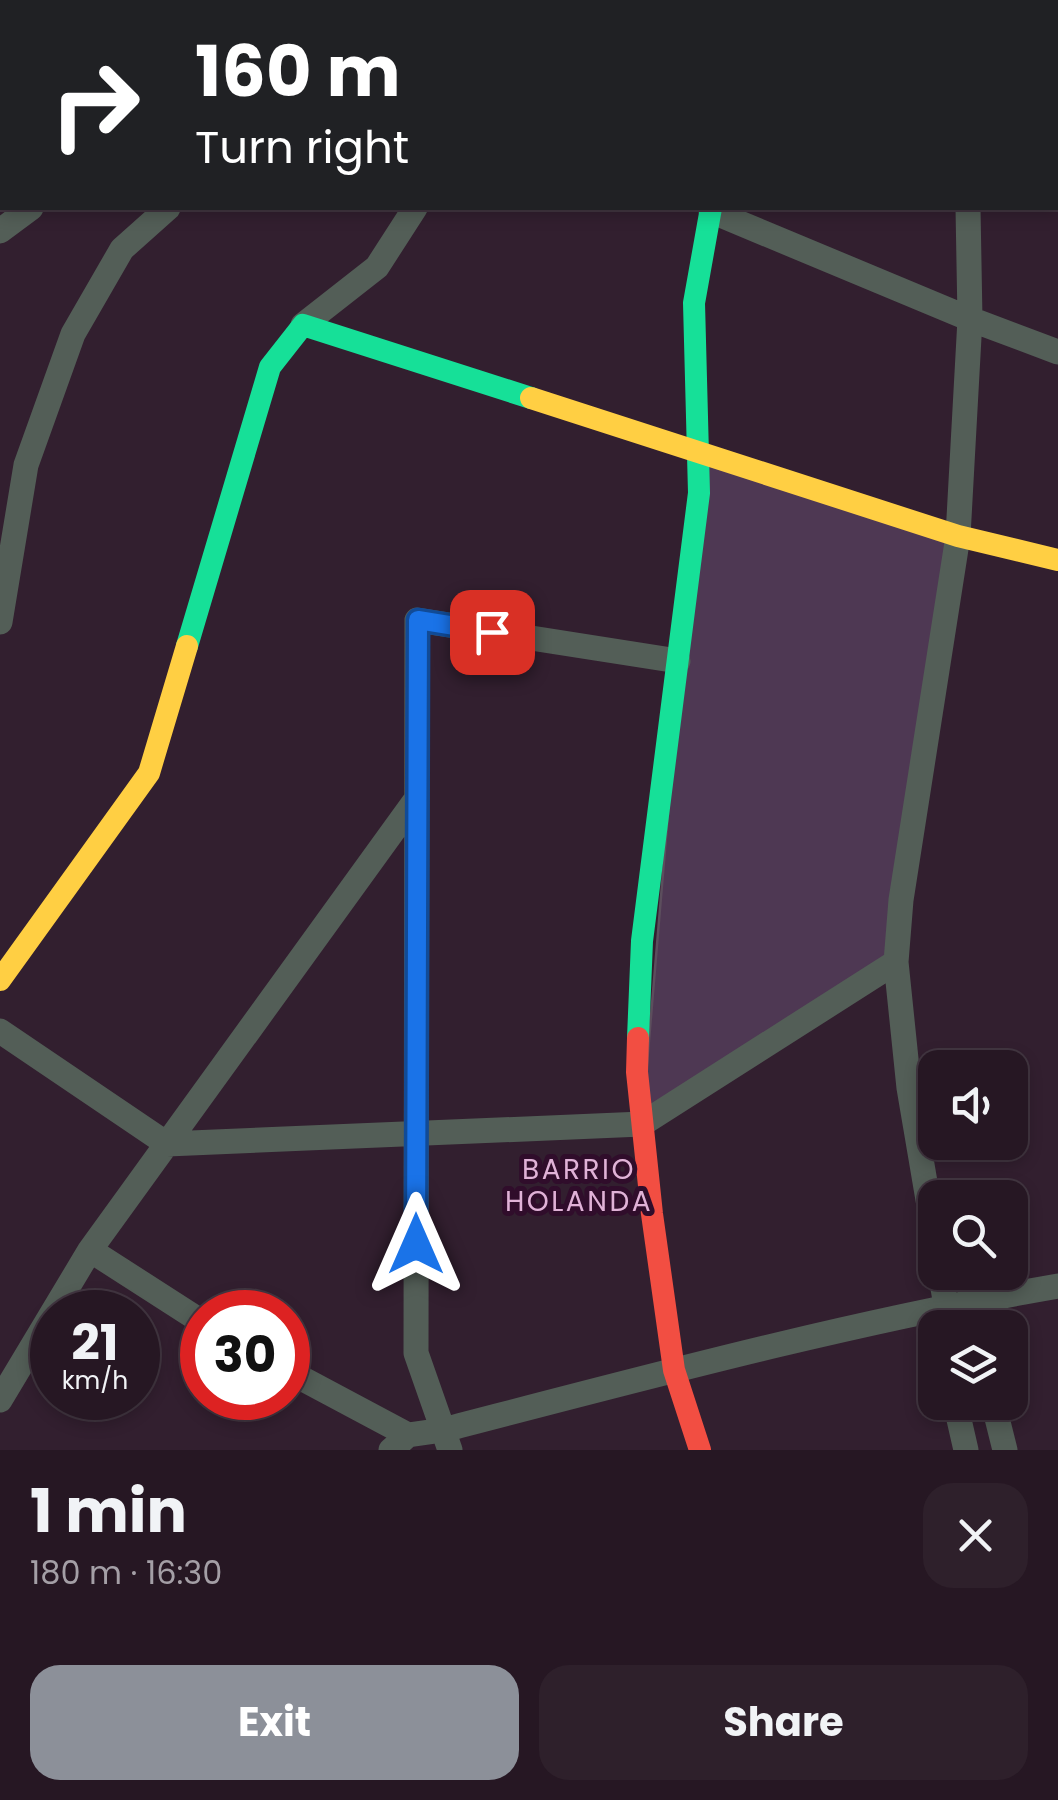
<!DOCTYPE html>
<html lang="en">
<head>
<meta charset="utf-8">
<style>
	body { margin:0; font-family:Poppins,sans-serif; background:#2e202b; color:#f1f3f6; height:100vh; display:flex; flex-direction:column; font-size:38px; white-space:nowrap }
	* { box-sizing:border-box; margin:0 }
	p { font-size:32px; color:#a49fa6 }
	.icon { flex:none; width:55px; height:55px; fill:none; stroke:currentColor; stroke-width:2; stroke-linecap:round; stroke-linejoin:round }
	.map { position:relative; height:1450px; overflow:hidden }
	.panel { display:flex; flex-direction:column; background:#261723; flex:1 }
	.panel>* { flex:none }
	.guide { position:absolute; left:0px; top:0px; width:1060px; height:210px; box-shadow:0 5px 15px #0003,0 0 0 2px #423641; background:#202124; color:#fff; overflow:hidden }
	.tools { position:absolute; left:918px; top:1050px; display:grid; gap:20px }
	.tools a { display:grid; place-items:center; width:110px; height:110px; border-radius:20px; background:#261723; box-shadow:0 5px 15px #0003,0 0 0 2px #423641; font-size:50px }
	.speed { position:absolute; left:30px; top:1290px; display:flex; gap:20px; font-size:50px; font-weight:700; text-align:center }
	.speed>* { display:grid; place-content:center; width:130px; height:130px; border-radius:50%; background:#261723; box-shadow:0 5px 15px #0003,0 0 0 2px #423641; line-height:1 }
	.speed small { font-size:25px; font-weight:400 }
	.speed .limit { border:15px solid #d22; background:#fff; color:#111 }
	.pin { position:absolute; display:grid; place-items:center; width:85px; height:85px; color:#fff; margin:-42px; border-radius:20px; box-shadow:0 5px 15px #0006 }
	.me { position:absolute; width:110px; margin:-55px; rotate:0deg; stroke-linejoin:round; filter:drop-shadow(0 0 8px #0008) }
	.turn { display:flex; align-items:center; gap:35px; height:210px; padding:0 30px; font-size:45px }
	.turn .icon { width:130px; height:130px; stroke-width:2.5 }
	.turn b { display:block; font-size:70px; line-height:85px }
	.round { display:grid; place-items:center; flex:none; width:105px; height:105px; border-radius:30px; background:#2e202b }
	.head { display:flex; align-items:center; justify-content:space-between; height:170px; padding:0 30px }
	h1 { font-size:60px; font-weight:700; line-height:75px }
	.cta { display:flex; gap:20px; margin-top:auto; padding:20px 30px }
	.cta a { flex:1; height:115px; border-radius:30px; background:#8c9099; color:#fff; font-size:40px; font-weight:700; line-height:115px; text-align:center }
	.cta a+a { background:#2e202b; color:#f1f3f6 }
	.map>svg:first-child { display:block }
	.building { fill:#4e3853; stroke:#5c4e5d; stroke-width:2.5 }
	.lines { fill:none; stroke-linecap:round; stroke-linejoin:round }
	.lane { stroke:#535e57; stroke-width:12 }
	.street { stroke:#535e57; stroke-width:25 }
	.fast { stroke:#16e098; stroke-width:22 }
	.slow { stroke:#ffcf43; stroke-width:22 }
	.jam { stroke:#f24e42; stroke-width:22 }
	.route-casing { stroke:#114b97; stroke-width:25 }
	.route { stroke:#1a73e8; stroke-width:18 }
	.labels { text-anchor:middle; stroke-width:10; stroke-linejoin:round; paint-order:stroke }
	.neighbourhood-label { font-size:28px; letter-spacing:2.5px; fill:#e0b2d7; stroke:#300d2b }
</style>
</head>
<body>
<div class="map">
<svg width="1058" height="1450" viewBox="0 0 1058 1450">
	<rect width="100%" height="100%" fill="#321f2f"/>
	<path class="building" d="M698,455L958,536L896,962L642,1124Z"/>
	<g class="lines">
		<path class="lane" d="M242,2L243,0"/>
		<path class="street" d="M965,0V2
			M299,2L302,0
			M322,2L324,0
			M519,2V0
			M820,2L821,0
			M711,211L970,319L1058,352
			M0,231L31,208
			M303,325L377,267L415,208
			M0,622L26,465L73,334L122,249L168,208
			M0,1031L167,1144L642,1124L896,962
			M935,1241L909,1088L896,962L901,900L958,536L970,319L968,208
			M90,1250L202,1322
			M940,1272L946,1305L943,1328
			M288,1371L408,1435
			M0,1400L90,1250L417,798
			M955,1402L966,1450
			M993,1402L1005,1450
			M391,1450L408,1435L443,1430C647,1377 851,1322 1058,1286
			M450,1450L416,1353L417,620L678,661"/>
		<path class="fast" d="M187,646L270,367L303,325L531,398
			M638,1038L642,941L699,493L694,303L711,208"/>
		<path class="slow" d="M531,398L958,536L1058,560
			M0,980L149,773L187,646"/>
		<path class="jam" d="M638,1038L637,1072L652,1214L674,1370L700,1450"/>
	</g>
	<g class="lines">
		<g class="route-casing">
			<path id="route" d="M416,1244L418,620L492,632"/>
		</g>
		<use href="#route" class="route"/>
	</g>
	<g class="labels">
		<g class="neighbourhood-label">
			<text x="579" y="1179">BARRIO<tspan x="579" dy="32">HOLANDA</tspan></text>
		</g>
	</g>
</svg>
<div class="tools">
<a><svg class="icon" aria-label="sound" viewBox="0 0 24 24"><path d="M4 9h4l5-4v14l-5-4H4zM17 9q2 3 0 6"/></svg></a>
<a><svg class="icon" aria-label="search" viewBox="0 0 24 24"><circle cx="10" cy="10" r="6"/><path d="M15 15l6 6"/></svg></a>
<a><svg class="icon" aria-label="layers" viewBox="0 0 24 24"><path d="M12 4l9 5-9 5-9-5zM3 14l9 5 9-5"/></svg></a>
</div>
<div class="speed"><div>21<small>km/h</small></div><div class="limit">30</div></div>
<div class="pin" style="left:492px;top:632px;background:#d93025"><svg class="icon" aria-label="arrive" viewBox="0 0 24 24"><path d="M6 21V4h12l-3 4 3 4H6"/></svg></div>
<svg class="me" style="left:416px;top:1244px" viewBox="-20 -20 40 40"><path d="M0-17L14 15 0 8-14 15z" fill="#1a73e8" stroke="#fff" stroke-width="4"/></svg>
<div class="guide">
<div class="turn"><svg class="icon" aria-label="right" viewBox="0 0 24 24"><path d="M7 20v-9h11M14 6l5 5-5 5"/></svg><div><b>160 m</b>Turn right</div></div>
</div>
</div>
<section class="panel">
<div class="head"><div><h1>1 min</h1><p>180 m · 16:30</p></div><a class="round"><svg class="icon" aria-label="close" viewBox="0 0 24 24"><path d="M6 6l12 12M18 6L6 18"/></svg></a></div>
<div class="cta"><a>Exit</a><a>Share</a></div>
</section>
</body>
</html>
